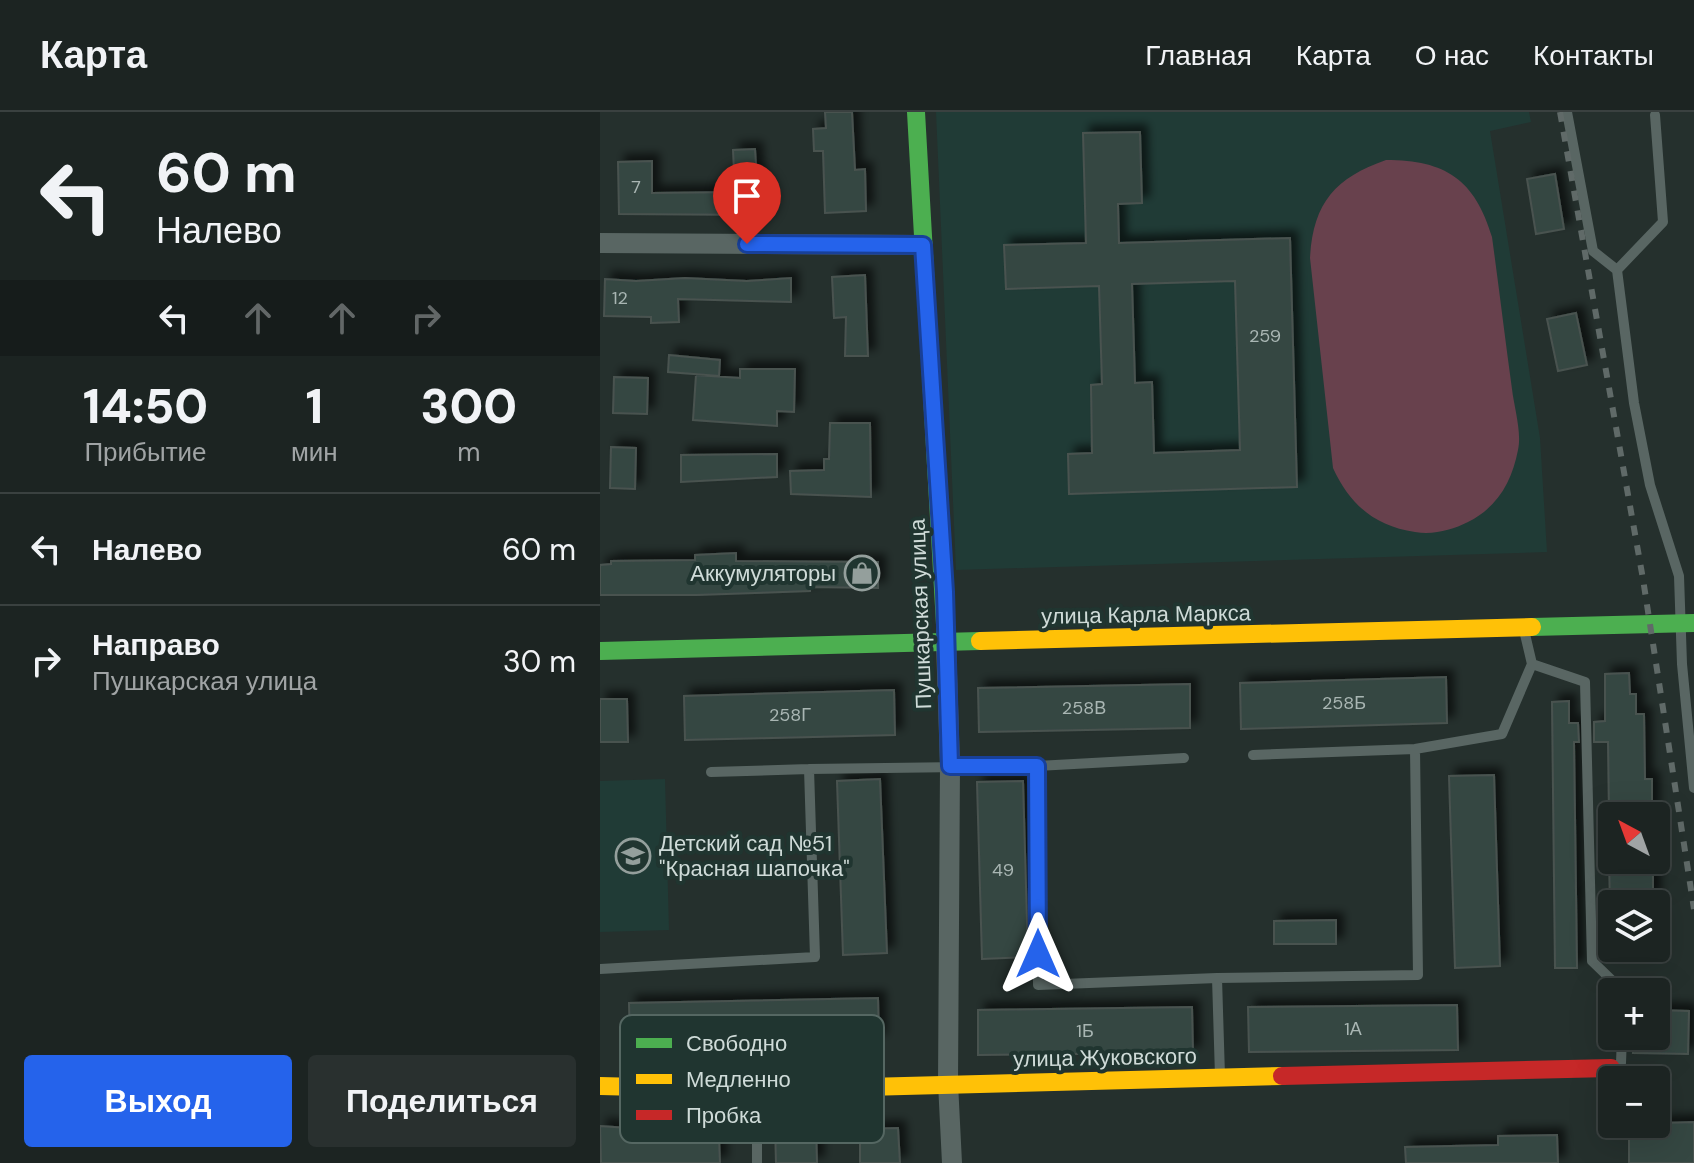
<!DOCTYPE html>
<html lang="ru">
<head>
<meta charset="utf-8">
<style>
	body { margin:0; font-family:"DM Sans",sans-serif; background:#29302f; color:#f1f3f6; height:100vh; display:flex; flex-direction:column; font-size:30px; white-space:nowrap }
	* { box-sizing:border-box; margin:0 }
	p { font-size:26px; color:#a0a4a5 }
	.icon { flex:none; width:44px; height:44px; fill:none; stroke:currentColor; stroke-width:2; stroke-linecap:round; stroke-linejoin:round }
	.map { position:relative; flex:1; overflow:hidden }
	.side { display:flex; flex-direction:column; background:#1c2422; width:600px }
	.side>* { flex:none }
	.guide { background:#1c2422; color:#f1f3f6; overflow:hidden }
	.needle { width:52px; rotate:319deg }
	.controls { position:absolute; left:998px; top:690px; display:grid; gap:16px }
	.controls a { display:grid; place-items:center; width:72px; height:72px; border-radius:8px; background:#1c2422; box-shadow:0 8px 32px #0002,0 0 0 2px #3a4140; font-size:40px }
	.pin { position:absolute; display:grid; place-items:center; width:68px; height:68px; color:#fff; margin:-82px -34px; border-radius:50% 50% 50% 0; rotate:-45deg; box-shadow:0 0 8px #0007 }
	.pin .icon { rotate:45deg }
	.me { position:absolute; width:88px; margin:-44px; rotate:0deg; stroke-linejoin:round; filter:drop-shadow(0 0 6px #0008) }
	.turn { display:flex; align-items:center; gap:28px; height:168px; padding:0 24px; font-size:36px }
	.turn .icon { width:104px; height:104px; stroke-width:2.5 }
	.turn b { display:block; font-size:56px; line-height:68px }
	.lanes { display:flex; align-items:center; height:76px; padding:0 24px; background:#0003; justify-content:center; gap:40px; direction:ltr }
	.lanes .off { opacity:.35 }
	.eta { display:flex; justify-content:space-evenly; align-items:center; height:136px; text-align:center }
	.eta b { font-size:48px; font-weight:800; line-height:56px }
	.action { display:flex; gap:16px; margin-top:auto; padding:16px 24px }
	.action a { flex:1; height:92px; border-radius:8px; background:#2563eb; color:#fff; font-size:32px; font-weight:800; line-height:92px; text-align:center }
	.action a+a { background:#29302f; color:#f1f3f6 }
	ul { padding:0; list-style:none }
	li { display:flex; align-items:center; gap:24px; height:112px; padding:0 24px; border-top:2px solid #3a4140 }
	li div { flex:1 }
	li b { display:block; font-size:30px }
	li em { font-style:normal }
	header { display:flex; align-items:center; gap:48px; box-sizing:border-box; height:112px; padding:0 40px; background:#1c2422; border-bottom:2px solid #3a4140 }
	header strong { font-size:38px }
	nav { display:flex; gap:44px; margin-inline-start:auto; font-size:28px }
	main { display:flex; flex:1; min-height:0 }
	.map>svg:first-child { display:block }
	.built { fill:#203b36 }
	.green { fill:#68414d }
	.building { fill:#364643; stroke:#495350; stroke-width:2; fill-rule:evenodd; filter:url(#shadow) }
	.lines { fill:none; stroke-linecap:round; stroke-linejoin:round }
	.lane { stroke:#596663; stroke-width:10 }
	.street { stroke:#596663; stroke-width:20 }
	.fast { stroke:#4caf50; stroke-width:18 }
	.slow { stroke:#ffc107; stroke-width:18 }
	.jam { stroke:#c62828; stroke-width:18 }
	.rail { stroke:#606a68; stroke-width:6; stroke-dasharray:10 10; stroke-linecap:butt }
	.route-casing { stroke:#184099; stroke-width:20 }
	.route { stroke:#2563eb; stroke-width:14 }
	.labels { text-anchor:middle; stroke-width:8; stroke-linejoin:round; paint-order:stroke }
	.number-label { font-size:18px; fill:#a9b6b3 }
	.poi-label { font-size:22px; fill:#cfdbd8; stroke:#203530; text-anchor:end }
	.street-label { font-size:22px; fill:#cfdbd8; stroke:#203530 }
	.key { fill:#203530; stroke:#556762; stroke-width:2 }
	.key-label { font-size:22px; fill:#cfdbd8 }
</style>
</head>
<body>
<header>
<strong>Карта</strong>
<nav><a>Главная</a><a>Карта</a><a>О нас</a><a>Контакты</a></nav>
</header>
<main>
<section class="side">
<div class="guide">
<div class="turn"><svg class="icon" aria-label="left" viewBox="0 0 24 24"><path d="M17 20v-9H6M10 6l-5 5 5 5"/></svg><div><b>60 m</b>Налево</div></div>
<div class="lanes"><svg class="icon" aria-label="left" viewBox="0 0 24 24"><path d="M17 20v-9H6M10 6l-5 5 5 5"/></svg><svg class="icon off" aria-label="ahead" viewBox="0 0 24 24"><path d="M12 20V5M6 11l6-6 6 6"/></svg><svg class="icon off" aria-label="ahead" viewBox="0 0 24 24"><path d="M12 20V5M6 11l6-6 6 6"/></svg><svg class="icon off" aria-label="right" viewBox="0 0 24 24"><path d="M7 20v-9h11M14 6l5 5-5 5"/></svg></div>
</div>
<div class="eta">
<div><b>14:50</b><p>Прибытие</p></div>
<div><b>1</b><p>мин</p></div>
<div><b>300</b><p>m</p></div>
</div>
<ul>
<li><svg class="icon" aria-label="left" viewBox="0 0 24 24"><path d="M17 20v-9H6M10 6l-5 5 5 5"/></svg><div><b>Налево</b></div><em>60 m</em></li>
<li><svg class="icon" aria-label="right" viewBox="0 0 24 24"><path d="M7 20v-9h11M14 6l5 5-5 5"/></svg><div><b>Направо</b><p>Пушкарская улица</p></div><em>30 m</em></li>
</ul>
<div class="action"><a>Выход</a><a>Поделиться</a></div>
</section>
<div class="map">
<svg width="1094" height="1051" viewBox="0 0 1094 1051">
	<defs>
		<filter id="shadow"><feDropShadow dx="7" dy="-7" stdDeviation="4" flood-color="#0009"/></filter>
	</defs>
	<rect width="100%" height="100%" fill="#25302d"/>
	<path class="built" d="M336,0H929L931,10L890,19L940,326L947,440L356,458Z
		M65,667L69,818L0,820V669Z"/>
	<path class="green" d="M786,48C846,48 875,68 892,125C899,176 905,226 912,277C914,295 922,320 918,338C912,369 898,395 868,410C852,418 834,423 815,420C775,414 750,393 733,356L710,146C713,91 735,66 786,48Z"/>
	<path class="building" d="M225,0H252L255,58L265,57L266,99L225,101L223,39H214L213,17L226,16Z
		M540,20L542,91L518,92L519,131L690,126L697,375L469,382L468,342L492,341L491,273L502,272L499,174L406,177L404,133L486,131L483,21ZM635,169L640,338L554,341L552,270L535,271L532,172Z
		M155,37L159,103L19,102L18,50L52,49V81L135,80L133,38Z
		M955,62L964,117L936,122L927,67Z
		M265,163L268,244H245L246,205L234,206L232,165Z
		M85,166L147,169L191,166V190L78,187L79,210L51,211V205L4,204L5,167L36,169Z
		M976,201L987,253L958,259L947,207Z
		M69,243L120,248L119,264L68,260Z
		M140,257H195L194,300L177,299V314L93,308L96,263L140,266Z
		M14,265L48,266L47,302L13,301Z
		M230,311H270L271,385L191,382L190,359L224,358V347H229Z
		M11,335L36,336L35,377L10,376Z
		M177,342V365L81,370V343Z
		M136,441V449L278,450V476L210,475V479L97,483H0V453L11,452V449L95,448V443Z
		M1029,561L1030,582H1036V602H1044L1045,667H1052V704H1009L1008,630H994V610L1005,609V562Z
		M846,565L847,611L641,617L640,571Z
		M590,572V616L379,620L378,576Z
		M294,578L295,623L85,628L84,584Z
		M0,587H27L28,630H0Z
		M969,589V611H978L979,630H974L977,856H955L952,590Z
		M894,663L900,854L855,856L849,664Z
		M280,667L287,841L243,843L237,669Z
		M423,669L428,845L382,847L377,670Z
		M1009,748H1053V792H1010Z
		M736,808V832H674V809Z
		M278,886L279,928L30,932L29,891Z
		M857,893L858,938L649,940L648,895Z
		M592,895L593,941L378,943V898Z
		M1056,898L1089,899L1088,942L1033,941L1034,924H1056Z
		M1094,1010V1051H1029V1012Z
		M216,1012L217,1051H176L175,1013Z
		M0,1014L56,1018L57,1031L119,1025L120,1051H1Z
		M298,1016L300,1051H260V1017Z
		M957,1023L958,1051H806L805,1035L898,1033V1024Z"/>
	<g class="lines">
		<path class="lane" d="M967,0L993,139L1017,158L1034,291L1050,373L1079,464L1082,552L1094,676
			M1017,158L1063,110L1055,3
			M924,518L932,552L985,570L992,849L1024,880
			M653,643L815,637L902,622L932,552
			M437,654L584,646
			M111,660L209,657
			M0,857L215,845L209,657L437,654L438,873L617,866
			M1015,954L1021,951L1022,924
			M620,964L617,866L818,863L815,637
			M157,1051V980"/>
		<path class="street" d="M0,131L323,133
			M346,530L350,654L348,971L352,1051"/>
		<path class="fast" d="M316,0L346,530
			M932,515L1094,511
			M0,539L380,529"/>
		<path class="slow" d="M380,529L932,515
			M0,974L157,978L682,964"/>
		<path class="jam" d="M682,964L1011,956"/>
		<path class="rail" d="M960,0L1043,467L1094,797"/>
	</g>
	<g class="lines">
		<g class="route-casing">
			<path id="route" d="M147,132L323,133L345,480L350,654H437L438,842"/>
		</g>
		<use href="#route" class="route"/>
	</g>
	<defs>
		<g id="shop-ring" transform="scale(1.8)"><circle r="9.5" fill="#203530" stroke="#949f9c" stroke-width="1.5"/><path d="M-5-2.5h2.3a2.7 3.5 0 0 1 5.4 0H5L5.5 6h-11ZM-1.5-2.5h3a1.5 2.3 0 0 0-3 0Z" fill="#949f9c"/></g>
		<g id="school-ring" transform="scale(1.8)"><circle r="9.5" fill="#203530" stroke="#949f9c" stroke-width="1.5"/><path d="M0-5L7-2L0 1L-7-2ZM-4 1L0 2.5L4 1V4Q0 6-4 4Z" fill="#949f9c"/></g>
	</defs>
	<g fill-rule="evenodd">
		<use href="#shop-ring" x="262" y="461"/>
		<use href="#school-ring" x="33" y="744"/>
	</g>
	<g class="labels">
		<g class="number-label">
			<text x="36" y="81">7</text>
			<text x="20" y="192">12</text>
			<text x="665" y="230">259</text>
			<text x="744" y="597">258Б</text>
			<text x="484" y="602">258В</text>
			<text x="190" y="609">258Г</text>
			<text x="403" y="764">49</text>
			<text x="753" y="923">1А</text>
			<text x="485" y="925">1Б</text>
		</g>
		<g class="poi-label">
			<text x="236" y="469">Аккумуляторы</text>
			<text x="59" y="739" text-anchor="start">Детский сад №51<tspan x="59" dy="25">"Красная шапочка"</tspan></text>
		</g>
		<g class="street-label">
			<text transform="translate(320 502) rotate(-92)" y="8">Пушкарская улица</text>
			<text transform="translate(546 502) rotate(-1)" y="8">улица Карла Маркса</text>
			<text transform="translate(505 945) rotate(-1)" y="8">улица Жуковского</text>
		</g>
	</g>
	<rect x="20" y="903" width="264" height="128" rx="12" class="key"/>
	<rect x="36" y="926" width="36" height="10" fill="#4caf50"/>
	<rect x="36" y="962" width="36" height="10" fill="#ffc107"/>
	<rect x="36" y="998" width="36" height="10" fill="#c62828"/>
	<g class="key-label">
		<text x="86" y="939">Свободно</text>
		<text x="86" y="975">Медленно</text>
		<text x="86" y="1011">Пробка</text>
	</g>
</svg>
<div class="controls">
<a><svg class="needle" viewBox="-14 -14 28 28"><path d="M0-13l5 13h-10z" fill="#e53935"/><path d="M0 13l5-13h-10z" fill="#a0a4a5"/></svg></a>
<a><svg class="icon" aria-label="layers" viewBox="0 0 24 24"><path d="M12 4l9 5-9 5-9-5zM3 14l9 5 9-5"/></svg></a>
<a>+</a>
<a>−</a>
</div>
<div class="pin" style="left:147px;top:132px;background:#d93025"><svg class="icon" aria-label="arrive" viewBox="0 0 24 24"><path d="M6 21V4h12l-3 4 3 4H6"/></svg></div>
<svg class="me" style="left:438px;top:842px" viewBox="-20 -20 40 40"><path d="M0-17L14 15 0 8-14 15z" fill="#2563eb" stroke="#fff" stroke-width="4"/></svg>
</div>
</main>
</body>
</html>
